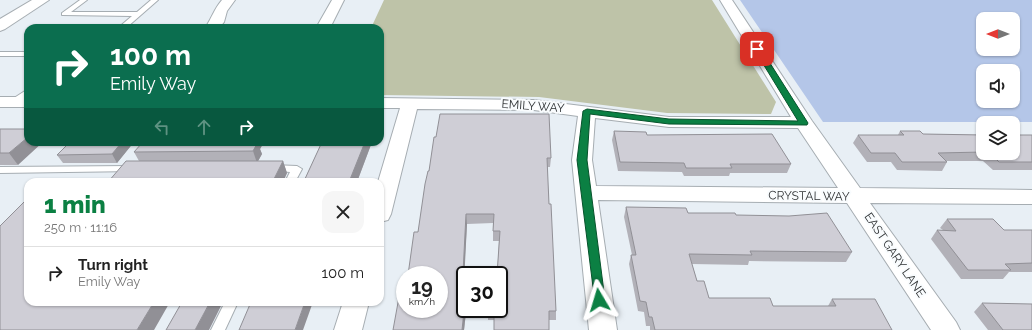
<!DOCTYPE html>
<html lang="en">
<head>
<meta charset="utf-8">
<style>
	body { margin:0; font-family:Raleway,sans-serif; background:#f6f6f6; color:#222; height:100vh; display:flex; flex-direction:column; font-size:15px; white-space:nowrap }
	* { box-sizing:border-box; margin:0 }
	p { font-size:13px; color:#767676 }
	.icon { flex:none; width:22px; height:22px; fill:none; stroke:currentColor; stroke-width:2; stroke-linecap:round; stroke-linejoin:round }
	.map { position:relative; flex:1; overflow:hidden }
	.panel { position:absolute; left:24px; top:178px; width:360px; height:128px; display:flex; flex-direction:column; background:#fff; border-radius:12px; box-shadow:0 1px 3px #0004 }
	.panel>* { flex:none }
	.hud { position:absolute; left:24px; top:24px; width:360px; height:122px; border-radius:12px; box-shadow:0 1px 3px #0004; background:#0b6e4f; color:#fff; overflow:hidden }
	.needle { width:26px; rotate:270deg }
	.fabs { position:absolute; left:976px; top:12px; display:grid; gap:8px }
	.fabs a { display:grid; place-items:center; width:44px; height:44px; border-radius:8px; background:#fff; box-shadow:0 1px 3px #0004; font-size:20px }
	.speed { position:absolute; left:396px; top:266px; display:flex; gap:8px; font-size:20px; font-weight:700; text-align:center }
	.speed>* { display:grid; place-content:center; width:52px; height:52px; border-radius:50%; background:#fff; box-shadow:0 1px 3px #0004; line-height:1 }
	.speed small { font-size:10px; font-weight:400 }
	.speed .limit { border:2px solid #111; border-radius:6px; background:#fff; color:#111 }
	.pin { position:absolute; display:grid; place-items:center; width:34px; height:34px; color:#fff; margin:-17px; border-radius:8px; box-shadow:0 2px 6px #0006 }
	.me { position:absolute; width:44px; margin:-22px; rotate:353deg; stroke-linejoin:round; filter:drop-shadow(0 0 3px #0008) }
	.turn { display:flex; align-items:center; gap:14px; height:84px; padding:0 20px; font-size:18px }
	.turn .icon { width:52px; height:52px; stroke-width:2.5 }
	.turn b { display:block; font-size:28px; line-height:34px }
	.lanes { display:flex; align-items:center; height:38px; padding:0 20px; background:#0003; justify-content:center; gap:20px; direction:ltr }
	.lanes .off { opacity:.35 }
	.round { display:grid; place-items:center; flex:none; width:42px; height:42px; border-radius:12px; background:#f6f6f6 }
	.head { display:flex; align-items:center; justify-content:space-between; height:68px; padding:0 20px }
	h1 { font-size:24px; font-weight:800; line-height:30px; color:#0b8043 }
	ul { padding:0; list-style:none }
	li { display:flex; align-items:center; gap:12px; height:52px; padding:0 20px; border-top:1px solid #e0e0e0 }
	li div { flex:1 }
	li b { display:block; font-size:15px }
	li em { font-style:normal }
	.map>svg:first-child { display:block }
	.green { fill:#bec3a8 }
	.water { fill:#b4c6e8; fill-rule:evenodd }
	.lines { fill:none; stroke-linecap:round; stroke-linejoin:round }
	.lane-casing { stroke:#a6adb2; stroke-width:2 }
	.street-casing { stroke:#a6adb2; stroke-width:2 }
	.secondary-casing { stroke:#a6adb2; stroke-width:2 }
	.lane { fill:#fff; fill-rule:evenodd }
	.street { fill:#fff; fill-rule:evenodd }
	.secondary { fill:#fff; fill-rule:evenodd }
	.wall { fill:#b2b1b8; fill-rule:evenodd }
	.shaded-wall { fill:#919096 }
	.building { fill:#cfced6; stroke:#919096; fill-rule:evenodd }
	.route { fill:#0b8043; stroke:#07532c }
	.labels { text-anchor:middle; stroke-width:4; stroke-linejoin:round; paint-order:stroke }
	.street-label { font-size:12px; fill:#2f3234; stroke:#f9fcfe }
</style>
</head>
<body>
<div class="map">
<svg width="1032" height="330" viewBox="0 0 1032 330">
	<rect width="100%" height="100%" fill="#e8eff5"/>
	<path class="green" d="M384,0H712L776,102L771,114L667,113L539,97L380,95V28H371Z"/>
	<path class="water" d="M740,0H1032V122H823ZM983,19H1013V49H983ZM983,71H1013V101H983Z"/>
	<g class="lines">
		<g class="lane-casing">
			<path id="lane" d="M80,0H87L71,12H137L151,0H158L126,28H118L132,16L62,15V13Z
				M0,52H28V56H0Z
				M28,89V96L17,104H11L10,102L11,100Z
				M272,165L297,166L302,169L295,182H285L290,172L268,170L267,168Z
				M132,166L137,169L136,171L0,173V167Z
				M225,302H238L225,330H211Z"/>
		</g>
		<g class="street-casing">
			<path id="street" d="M222,0H235L227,11L224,22L219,28H205C212,18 214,9 222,0Z
				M332,0H344L330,28H316Z
				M720,0H732L812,121L860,188L1032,190V204L870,203L956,322L960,330H931L847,203L598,200L617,330H589L572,160L578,116L534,110L417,109L391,214L388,220L380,222V182H378L400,108H380V98L534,100L669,117H791ZM595,118L669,127L798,128L838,188L596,186L592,160Z
				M0,97H28V107H0Z
				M343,302H369L362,330H334Z"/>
		</g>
		<g class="secondary-casing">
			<path id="secondary" d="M32,0H49L5,29L0,31V19Z"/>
		</g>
		<use href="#lane" class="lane"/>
		<use href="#street" class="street"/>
		<use href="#secondary" class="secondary"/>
	</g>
	<path class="wall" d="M0,129L18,165H0Z
		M614,131L647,135L791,164L787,173H730L729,176H684L682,172L618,171L612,140Z
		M900,131L923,134L983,135V153H1013L1032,135V170H993L983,161H946L947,162L942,171L897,170L891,162H867L853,143L858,135H898Z
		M436,137L551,158L550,167H547L549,204L556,311V320H488V314L466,312L464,330H393L405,309L418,232ZM493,223V241H499L497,275L464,273L467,224ZM465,275L499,309H465Z
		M134,142L117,163H63L57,155Z
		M156,142H264L260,149L262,154L258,161H283L287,173L283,181H304L322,142H372L357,182H108L139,161L134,152L155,143Z
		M626,207L688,213L736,215L852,252L846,262L749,261L748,265L692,264L697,281L709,298L773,306H828L832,299L892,330H650V326H646L644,312L638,311L629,264L631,255H632L624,217Z
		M947,219L1004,230H1032V272H1009L1003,279H961L931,239L937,230H943L940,228Z
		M174,302H223L180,305Z
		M982,303L1032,330H988L974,312Z"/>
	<path class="shaded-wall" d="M28,137V142H43L18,165L9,153Z
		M122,142H134L117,163L112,154Z
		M253,142H264L260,149L262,154L257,163L253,151Z
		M365,142H372L357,182H349Z
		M283,161L287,173L283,182L273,181Z
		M466,214L467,224L464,283L463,273Z
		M154,302H170L154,330H137Z
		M210,302H223L209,330H195Z
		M305,302H313L303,330H295Z
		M465,302V309H466V312L464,330H462Z"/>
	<path class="building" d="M440,114H549L551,158H547L549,204H551L556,311H549V330H494V311L488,310V309H499V275H465V302L462,330H393L403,275H405V309H439V275H408L414,232H418L425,184L428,171H429L434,137H436ZM466,214H494L493,231H500L497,275L463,273Z
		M0,129H28V137L9,153H0Z
		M614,131L646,132L647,135L772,134L791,164H730L732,168H686L684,163L620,162Z
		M900,131H920L923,134L983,135V152L938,153L947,162H902L895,153H871L858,135H904Z
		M1013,135H1032V162H999L990,153H1013Z
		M70,142H122L112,154L57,155Z
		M156,142H258L253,151L134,152L142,143H155Z
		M322,142H365L349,182H108L126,161H283L273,181H304Z
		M28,198V302H154L137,330H0V226Z
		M626,207L686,208L688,213H735L736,215L789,216L827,213L852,252L750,251L752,255L689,254L697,281H704L709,298H770L773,306H836L832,299H875L892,330H655L652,317H649L646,302L640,301L631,255H636Z
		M947,219H993L1004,230H1032V263L1005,264L1011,270H968L937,230L956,231Z
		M182,302H210L195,330H166Z
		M251,302H305L295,330H239Z
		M982,303L1032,304V330H1003Z"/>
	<path class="route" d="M755,48L761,49L808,123L807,125L669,124L590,114L587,160L605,300L603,303L599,304L595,303L577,160L583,111L587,109L669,119L798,121L754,49Z"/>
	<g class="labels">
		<g class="street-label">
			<text transform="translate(533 106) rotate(4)" y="4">EMILY WAY</text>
			<text transform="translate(809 196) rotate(1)" y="4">CRYSTAL WAY</text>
			<text transform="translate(895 255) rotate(56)" y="4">EAST GARY LANE</text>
		</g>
	</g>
</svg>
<div class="fabs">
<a><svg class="needle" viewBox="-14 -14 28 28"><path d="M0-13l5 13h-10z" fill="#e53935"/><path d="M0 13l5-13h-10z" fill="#767676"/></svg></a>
<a><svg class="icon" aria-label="sound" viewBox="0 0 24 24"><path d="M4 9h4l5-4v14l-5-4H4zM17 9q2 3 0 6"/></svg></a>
<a><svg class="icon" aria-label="layers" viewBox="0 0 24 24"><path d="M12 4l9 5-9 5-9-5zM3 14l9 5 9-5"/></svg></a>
</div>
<div class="speed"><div>19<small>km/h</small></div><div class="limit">30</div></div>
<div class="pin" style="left:757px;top:49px;background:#d93025"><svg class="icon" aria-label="arrive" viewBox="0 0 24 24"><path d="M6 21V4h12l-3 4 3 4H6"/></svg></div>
<svg class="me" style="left:599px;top:300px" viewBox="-20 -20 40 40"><path d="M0-17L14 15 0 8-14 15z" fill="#0b8043" stroke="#fff" stroke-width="4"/></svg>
<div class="hud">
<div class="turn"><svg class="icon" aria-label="right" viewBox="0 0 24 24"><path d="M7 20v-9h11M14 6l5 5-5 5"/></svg><div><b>100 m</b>Emily Way</div></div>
<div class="lanes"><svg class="icon off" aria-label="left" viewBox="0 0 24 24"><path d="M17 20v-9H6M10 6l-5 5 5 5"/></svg><svg class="icon off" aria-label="ahead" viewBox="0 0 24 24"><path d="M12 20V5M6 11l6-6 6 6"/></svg><svg class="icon" aria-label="right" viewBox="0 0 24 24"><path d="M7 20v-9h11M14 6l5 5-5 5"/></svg></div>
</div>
<section class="panel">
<div class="head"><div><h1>1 min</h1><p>250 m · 11:16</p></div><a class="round"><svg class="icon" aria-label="close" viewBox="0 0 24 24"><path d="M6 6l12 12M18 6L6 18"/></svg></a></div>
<ul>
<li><svg class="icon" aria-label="right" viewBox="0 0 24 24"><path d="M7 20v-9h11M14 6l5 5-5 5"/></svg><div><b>Turn right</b><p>Emily Way</p></div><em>100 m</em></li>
</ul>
</section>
</div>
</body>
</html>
